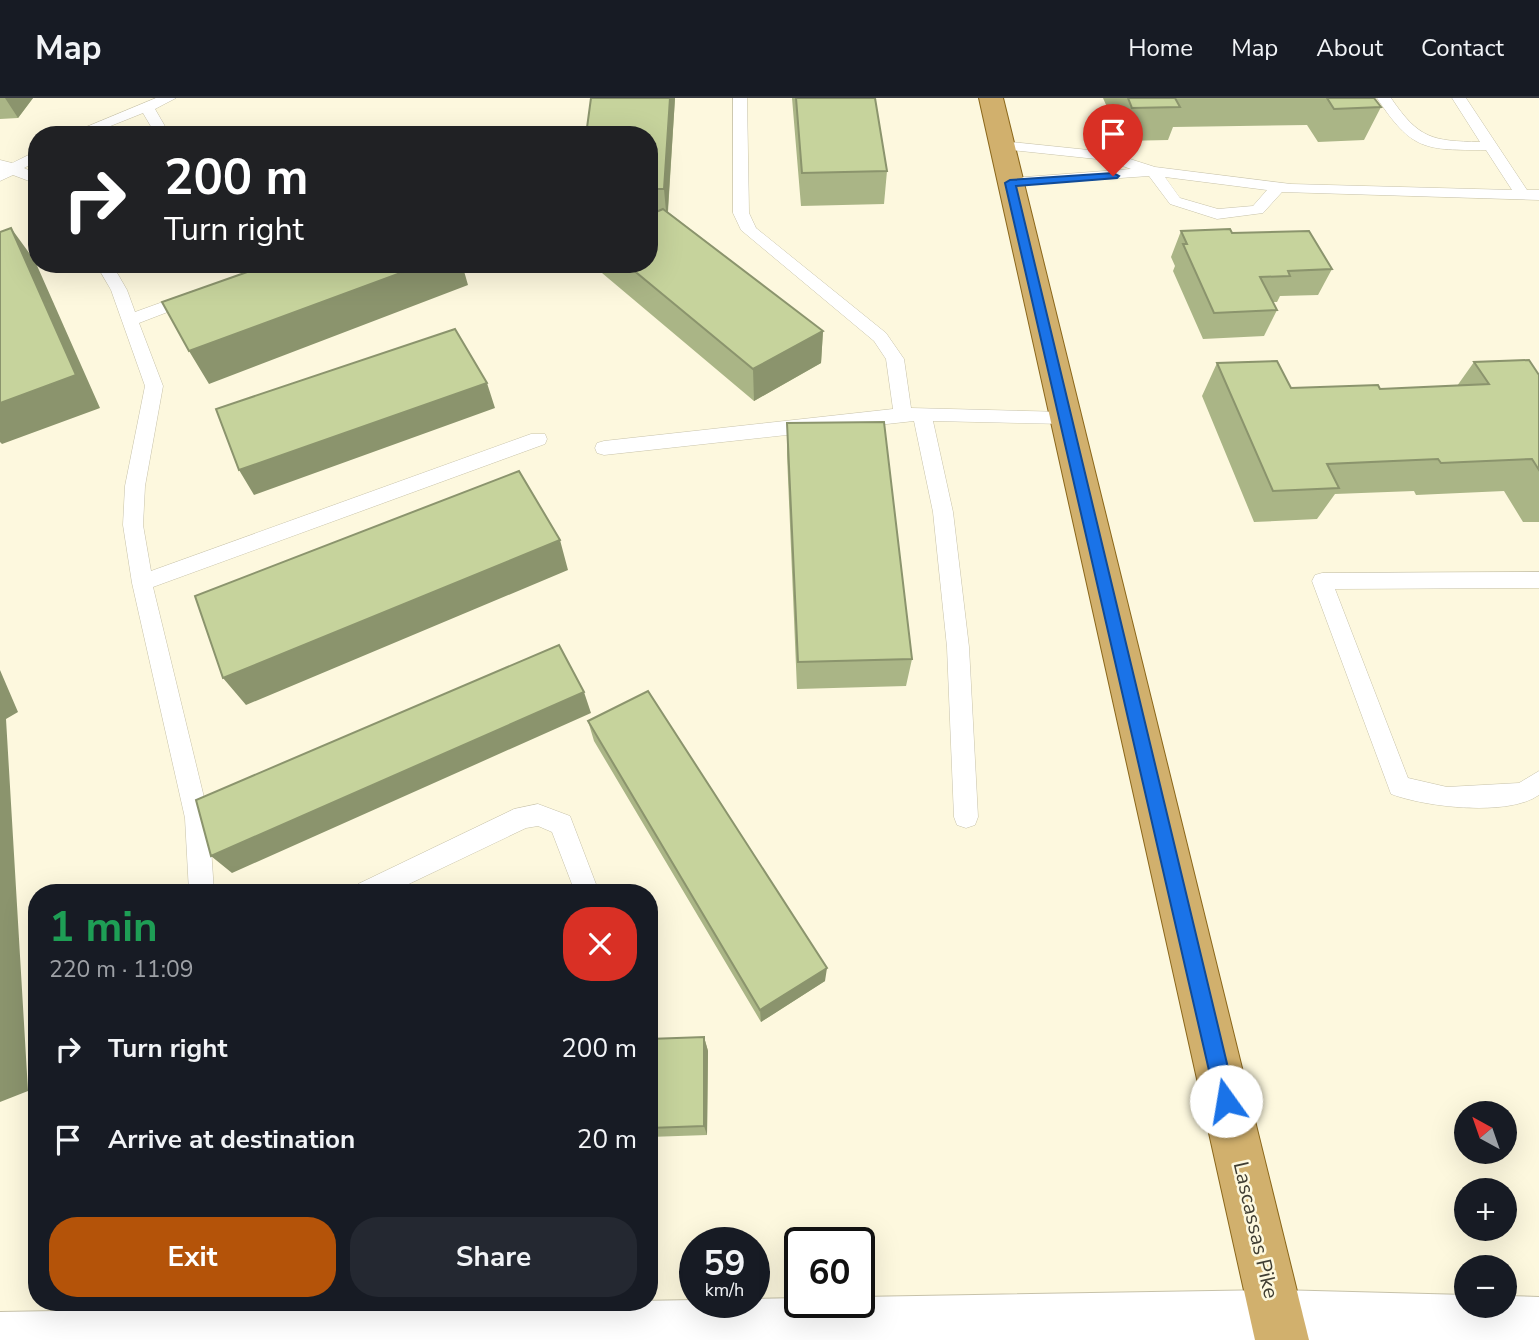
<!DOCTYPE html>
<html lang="en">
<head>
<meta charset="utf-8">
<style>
	body { margin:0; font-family:"Nunito Sans",sans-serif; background:#242831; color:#f1f3f6; height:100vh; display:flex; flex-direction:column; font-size:26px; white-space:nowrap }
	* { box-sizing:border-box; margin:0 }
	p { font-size:23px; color:#9ea1a6 }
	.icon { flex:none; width:38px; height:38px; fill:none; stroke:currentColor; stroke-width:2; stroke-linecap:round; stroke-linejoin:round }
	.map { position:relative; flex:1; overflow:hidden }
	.panel { position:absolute; left:28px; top:786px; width:630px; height:427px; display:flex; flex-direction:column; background:#171b24; border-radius:28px; box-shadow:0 7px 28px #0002 }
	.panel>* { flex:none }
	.banner { position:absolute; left:28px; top:28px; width:630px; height:147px; border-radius:28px; box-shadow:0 7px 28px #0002; background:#202124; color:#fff; overflow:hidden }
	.needle { width:46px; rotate:320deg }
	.fabs { position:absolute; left:1454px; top:1003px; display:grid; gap:14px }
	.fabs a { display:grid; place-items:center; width:63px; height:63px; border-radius:50%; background:#171b24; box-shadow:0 7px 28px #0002; font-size:35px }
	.speed { position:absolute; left:679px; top:1129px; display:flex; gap:14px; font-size:35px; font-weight:700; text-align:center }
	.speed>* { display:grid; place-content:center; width:91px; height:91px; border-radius:50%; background:#171b24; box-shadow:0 7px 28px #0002; line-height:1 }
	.speed small { font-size:18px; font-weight:400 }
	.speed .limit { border:4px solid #111; border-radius:10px; background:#fff; color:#111 }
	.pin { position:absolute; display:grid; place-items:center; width:60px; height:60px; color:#fff; margin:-72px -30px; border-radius:50% 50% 50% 0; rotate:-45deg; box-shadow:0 0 7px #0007 }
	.pin .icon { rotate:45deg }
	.me { position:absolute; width:77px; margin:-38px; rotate:347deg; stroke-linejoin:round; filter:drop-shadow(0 0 5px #0008) }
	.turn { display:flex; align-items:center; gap:24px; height:147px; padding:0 21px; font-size:32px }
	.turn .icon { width:91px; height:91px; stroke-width:2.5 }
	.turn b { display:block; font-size:49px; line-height:60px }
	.round { display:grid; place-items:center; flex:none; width:74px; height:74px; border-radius:28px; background:#242831 }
	.headline { display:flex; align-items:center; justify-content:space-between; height:119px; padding:0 21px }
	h1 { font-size:42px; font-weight:700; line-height:52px; color:#1e9e55 }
	.button { display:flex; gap:14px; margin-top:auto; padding:14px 21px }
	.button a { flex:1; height:80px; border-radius:28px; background:#b45309; color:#fff; font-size:28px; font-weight:700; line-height:80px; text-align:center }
	.button a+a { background:#242831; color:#f1f3f6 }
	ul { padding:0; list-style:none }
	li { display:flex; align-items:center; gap:21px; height:91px; padding:0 21px }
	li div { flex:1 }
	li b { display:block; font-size:26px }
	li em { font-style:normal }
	header { display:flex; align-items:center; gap:42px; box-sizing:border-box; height:98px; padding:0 35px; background:#171b24; border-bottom:2px solid #363941 }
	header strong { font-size:33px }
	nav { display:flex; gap:38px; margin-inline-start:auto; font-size:24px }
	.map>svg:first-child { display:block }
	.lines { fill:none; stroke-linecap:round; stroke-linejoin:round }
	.lane-casing { stroke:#c7c2a9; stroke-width:1 }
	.street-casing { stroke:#c7c2a9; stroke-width:2 }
	.primary-casing { stroke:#8a6619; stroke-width:2 }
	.lane { fill:#fff; fill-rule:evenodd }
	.street { fill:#fff; fill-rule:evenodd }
	.primary { fill:#d1b06d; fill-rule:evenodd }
	.wall { fill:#aab586 }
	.shaded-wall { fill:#8b946d }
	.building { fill:#c6d39c; stroke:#8b946d; stroke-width:2 }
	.route { fill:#1a73e8; stroke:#114b97; stroke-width:2 }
	.labels { text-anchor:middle; stroke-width:5; stroke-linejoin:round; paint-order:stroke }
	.street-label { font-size:21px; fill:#3f3d32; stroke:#fdf8de }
</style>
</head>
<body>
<header>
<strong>Map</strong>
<nav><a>Home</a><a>Map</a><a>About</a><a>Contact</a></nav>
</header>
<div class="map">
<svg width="1539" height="1242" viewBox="0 0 1539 1242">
	<rect width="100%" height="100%" fill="#fdf8de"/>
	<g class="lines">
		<g class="lane-casing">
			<path id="lane" d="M156,0H176L155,11L170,37H156L143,15L88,37H67Z
				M733,0H747L749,115L756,130L886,235L904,261L911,310L1065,314L1072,315L1074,320L1072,325L1065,326L933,323L953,414L969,549L978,719L975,727L966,730L957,727L954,719L947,549L933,414L914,323L604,357L597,355L595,350L597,345L604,343L893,311L886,261L874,243L741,132L733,115Z
				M1377,0H1391C1419,41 1432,43 1480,44L1452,0H1466L1527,92H1539V102L1282,94L1263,115L1217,121L1170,106L1149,78L1006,88L1003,85L1011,80L1131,71L1106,62L1002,51L995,47L1002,43L1108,54L1155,69L1291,86L1512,92L1486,52C1425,52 1412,53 1377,0ZM1165,79L1267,92L1253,108L1218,111L1180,100Z
				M37,53V63L24,70L37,76V86L13,77L0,83V62L12,65Z
				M96,166H112L127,192L135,214L193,193L201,198L199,202L139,225L163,288L145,388L143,427L151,473L531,336H545L547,341L545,346L153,489L209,720L214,794H189L185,720L132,485L123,427L125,388L145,288L111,192Z
				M1539,474V490L1335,491L1408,680L1447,689L1519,685L1539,673V697C1508,719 1425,709 1391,696L1312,483L1315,477L1322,475Z
				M538,706L570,718L599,794H575L552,734L538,728L526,730L392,794H355L358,786L514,711Z
				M109,1204H139L130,1242H100Z"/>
		</g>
		<g class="street-casing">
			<path id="street" d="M1277,1192L1466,1197V1208H1505V1198L1539,1199V1242H0V1214L695,1202L754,1204V1201L800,1200V1204H859V1199Z"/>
		</g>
		<g class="primary-casing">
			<path id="primary" d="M979,0H1003L1309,1242H1255Z"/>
		</g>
		<use href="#lane" class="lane"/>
		<use href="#street" class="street"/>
		<use href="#primary" class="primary"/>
	</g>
	<path class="wall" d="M0,0H33L18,20L0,21Z
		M591,0H675L668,114L823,233L821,265L754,303L602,175L601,166H649V37Z
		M792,0H875L887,73L884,106L801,108Z
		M1103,0H1374L1381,9L1364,42L1318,44L1307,27L1173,29L1168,42L1122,43Z
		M1181,133L1232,135L1332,171L1318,197L1280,198L1277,204H1273L1277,212L1264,238L1203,241L1173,173L1175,168L1171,159Z
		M1474,264L1539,277V424H1523L1504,393L1416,397L1414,393L1335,396L1317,421L1254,424L1202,298L1217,265L1291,290L1380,291L1457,288Z
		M787,325L912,561L906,588L797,591L787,357Z
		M588,623L825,883L761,924L594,643Z
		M704,939L708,953L707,1037L649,1039V941Z"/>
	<path class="shaded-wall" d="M5,0H33L18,20Z
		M670,0H675L667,124L664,91Z
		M11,130L35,163L100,310L2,346L0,344V305Z
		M425,166H462L468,187L209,286L189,253Z
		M823,233L821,265L754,303L753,271Z
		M487,285L495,310L254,397L239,372Z
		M560,442L568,472L246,607L223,580Z
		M0,572L18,614L6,621L28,993L0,1004Z
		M584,594L591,615L232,775L211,758Z
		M827,870L825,883L761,924L760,912Z
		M704,939L708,953L707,1037L704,1028Z"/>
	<path class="building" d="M591,0H670L664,91H649V37H586Z
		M796,0H875L887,73L802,75Z
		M1128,0H1175L1180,9L1132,10Z
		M1327,0H1374L1381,9L1334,11Z
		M663,111L823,233L753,271L626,166H649V117Z
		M11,130L76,277L0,305V134Z
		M1230,131L1232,135L1309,133L1332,171L1288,173L1290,178L1260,179L1277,212L1214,215L1183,146H1187L1181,133Z
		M270,166H425L189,253L162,204Z
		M455,231L487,285L239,372L216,311Z
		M1529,262L1539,277V372L1532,361L1441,365L1438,361L1327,366L1339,390L1273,393L1217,265L1277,263L1291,290L1378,287L1380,291L1489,286L1474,264Z
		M884,324L912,561L798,564L787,325Z
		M519,373L560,442L223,580L195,498Z
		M559,547L584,594L211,758L196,702Z
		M648,593L827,870L760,912L588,623Z
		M704,939V1028L649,1030V941Z"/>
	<path class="route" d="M1113,75L1119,78L1117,80L1016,88L1236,1003L1233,1010L1226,1013L1219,1010L1216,1003L1005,85L1010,82Z"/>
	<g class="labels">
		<g class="street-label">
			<text transform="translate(1256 1132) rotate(77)" y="7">Lascassas Pike</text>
		</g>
	</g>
</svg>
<div class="fabs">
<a><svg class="needle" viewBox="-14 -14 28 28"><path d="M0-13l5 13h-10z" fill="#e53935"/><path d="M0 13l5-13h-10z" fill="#9ea1a6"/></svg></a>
<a>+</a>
<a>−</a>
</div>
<div class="speed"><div>59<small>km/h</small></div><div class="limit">60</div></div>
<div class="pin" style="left:1113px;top:78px;background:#d93025"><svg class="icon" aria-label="arrive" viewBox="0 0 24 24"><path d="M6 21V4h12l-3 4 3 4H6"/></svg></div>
<svg class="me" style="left:1226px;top:1003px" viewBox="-20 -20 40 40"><circle r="19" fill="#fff"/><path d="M0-13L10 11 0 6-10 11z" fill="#1a73e8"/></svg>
<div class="banner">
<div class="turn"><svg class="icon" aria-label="right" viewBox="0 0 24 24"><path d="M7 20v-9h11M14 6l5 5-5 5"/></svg><div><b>200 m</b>Turn right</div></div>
</div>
<section class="panel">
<div class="headline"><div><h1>1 min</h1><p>220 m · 11:09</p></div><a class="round" style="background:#d93025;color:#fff"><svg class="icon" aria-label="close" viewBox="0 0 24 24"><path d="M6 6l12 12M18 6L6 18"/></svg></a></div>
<ul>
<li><svg class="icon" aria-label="right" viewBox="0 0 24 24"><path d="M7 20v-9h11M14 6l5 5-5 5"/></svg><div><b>Turn right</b></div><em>200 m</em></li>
<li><svg class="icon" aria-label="arrive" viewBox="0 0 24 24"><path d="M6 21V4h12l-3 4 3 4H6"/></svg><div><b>Arrive at destination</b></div><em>20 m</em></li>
</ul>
<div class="button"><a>Exit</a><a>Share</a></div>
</section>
</div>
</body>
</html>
